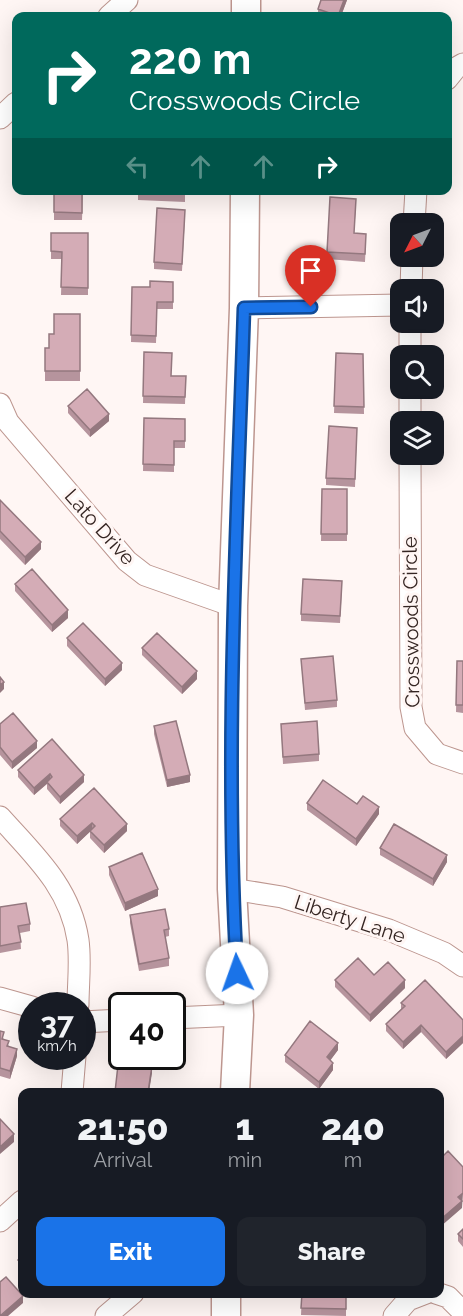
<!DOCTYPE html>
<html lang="en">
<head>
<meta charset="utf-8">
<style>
	body { margin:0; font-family:Raleway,sans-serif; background:#20242c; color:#f1f3f6; height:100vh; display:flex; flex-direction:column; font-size:22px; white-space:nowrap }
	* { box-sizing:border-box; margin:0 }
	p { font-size:20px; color:#9ea1a6 }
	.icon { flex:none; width:33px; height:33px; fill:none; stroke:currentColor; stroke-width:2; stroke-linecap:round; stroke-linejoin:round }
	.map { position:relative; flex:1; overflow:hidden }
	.sheet { position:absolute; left:18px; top:1088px; width:426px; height:210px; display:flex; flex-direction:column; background:#171b24; border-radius:12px; box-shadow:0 6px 24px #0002 }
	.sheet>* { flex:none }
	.hud { position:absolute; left:12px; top:12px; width:440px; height:183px; border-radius:12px; box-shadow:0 6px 24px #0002; background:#00695c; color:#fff; overflow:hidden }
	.needle { width:39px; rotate:228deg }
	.tools { position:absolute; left:390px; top:213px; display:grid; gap:12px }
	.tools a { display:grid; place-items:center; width:54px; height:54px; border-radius:12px; background:#171b24; box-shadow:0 6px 24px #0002; font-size:30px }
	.speed { position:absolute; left:18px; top:992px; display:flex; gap:12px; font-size:30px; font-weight:700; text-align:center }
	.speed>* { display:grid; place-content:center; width:78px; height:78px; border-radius:50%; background:#171b24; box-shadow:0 6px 24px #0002; line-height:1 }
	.speed small { font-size:15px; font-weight:400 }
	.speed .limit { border:3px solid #111; border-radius:9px; background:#fff; color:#111 }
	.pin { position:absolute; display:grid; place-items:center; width:51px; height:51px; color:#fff; margin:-62px -26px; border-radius:50% 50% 50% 0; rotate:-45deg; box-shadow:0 0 6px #0007 }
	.pin .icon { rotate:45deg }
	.me { position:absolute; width:66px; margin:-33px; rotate:357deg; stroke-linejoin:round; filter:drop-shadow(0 0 4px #0008) }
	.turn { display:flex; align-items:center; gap:21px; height:126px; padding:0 18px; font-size:27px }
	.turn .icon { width:78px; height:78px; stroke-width:2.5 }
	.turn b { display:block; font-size:42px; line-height:51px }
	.lanes { display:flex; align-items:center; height:57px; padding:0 18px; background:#0003; justify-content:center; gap:30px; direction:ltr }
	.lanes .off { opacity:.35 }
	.eta { display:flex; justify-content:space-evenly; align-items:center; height:102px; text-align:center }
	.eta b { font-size:36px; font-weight:800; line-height:42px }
	.primary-button { display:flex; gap:12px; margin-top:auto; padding:12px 18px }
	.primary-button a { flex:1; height:69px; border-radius:12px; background:#1a73e8; color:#fff; font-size:24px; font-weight:800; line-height:69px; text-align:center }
	.primary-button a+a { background:#20242c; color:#f1f3f6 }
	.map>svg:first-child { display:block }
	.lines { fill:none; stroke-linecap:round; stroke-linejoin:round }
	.street-casing { stroke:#bd968f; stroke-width:23 }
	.secondary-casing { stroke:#bd968f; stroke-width:31 }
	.street { stroke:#fff; stroke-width:21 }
	.secondary { stroke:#fff; stroke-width:28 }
	.wall { fill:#b6949d }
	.shaded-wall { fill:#94787f }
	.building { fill:#d4acb6; stroke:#94787f; stroke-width:1.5 }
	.route-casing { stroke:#114b97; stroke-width:15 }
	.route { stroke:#1a73e8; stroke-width:10 }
	.labels { text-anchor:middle; stroke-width:6; stroke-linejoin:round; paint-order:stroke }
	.street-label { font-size:20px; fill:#342522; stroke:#fff6f4 }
</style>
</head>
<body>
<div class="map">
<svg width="463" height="1316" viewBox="0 0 463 1316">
	<rect width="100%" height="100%" fill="#fff6f4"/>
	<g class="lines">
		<g class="street-casing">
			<path id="street" d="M109,16L127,0
				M447,79L456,68L463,64
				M0,118L16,103
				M414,224L416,190
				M411,290L412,256
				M244,308L400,305
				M410,322V356
				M410,388V422
				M0,404L8,422L127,561L145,575L233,606
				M410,454L411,707L415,728L437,754L463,763
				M0,817C34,855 70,887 78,940C81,961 78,984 78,1005
				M232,889L282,897L389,930L444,953L463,966
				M0,998L32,1007
				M172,1018L239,1015
				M82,1022L122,1020
				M72,1092L75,1056
				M0,1221L22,1201
				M436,1293L448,1297L463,1312
				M106,1316L133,1293
				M394,1316L408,1300L426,1293"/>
		</g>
		<g class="secondary-casing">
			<path id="secondary" d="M246,16V0
				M235,1092L239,1015L232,889L233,606L244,308L245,190
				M226,1316V1293"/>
		</g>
		<use href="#street" class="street"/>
		<use href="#secondary" class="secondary"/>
	</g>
	<path class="wall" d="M321,0H347L341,16H318V9Z
		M54,190H83L82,220H54Z
		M138,190H185V202L138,200Z
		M356,206L354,233L366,241L365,262L327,259V252Z
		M185,217L182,271L154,269V262Z
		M51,233H88V295H61L62,259H51Z
		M173,282V309H157L156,343L131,342L132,287H150Z
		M80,314V381H45V348H49L54,334Z
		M144,352L172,376H186L185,404L143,403Z
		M336,353L363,354L364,414L334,413Z
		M68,406L109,421L90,437L68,413Z
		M144,418L185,419V448H174V472L143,471Z
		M357,428L355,487L326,485V478Z
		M322,489H347V541H321Z
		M0,500L41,549L25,565L0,539Z
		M15,584L68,618L52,632L15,591Z
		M342,588L340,623L301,621V614Z
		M67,638L122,670L105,686L67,646Z
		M142,648L197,679L182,694L142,655Z
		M301,659L337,700V707L305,710Z
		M457,661H463V713L456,712Z
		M0,724L37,748L12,769L0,755Z
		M281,724L319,754V761L283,764Z
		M154,726L190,782L167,787L154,734Z
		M52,739L84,782L60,804L47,789V784L34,795L18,777V770Z
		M94,788L127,831L104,853L90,838V831L77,844L60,826V819Z
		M307,803L357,804L379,814L356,846L307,810Z
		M380,848L447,862L433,886L380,855Z
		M109,867L158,896L125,911L109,875Z
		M0,907L30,924V931L20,933L21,949L0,953Z
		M130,915L169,929V936L165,937L169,958V966L139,971L130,923Z
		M374,975L405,988L370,1022L335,987V980Z
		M401,1003L463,1020V1043L446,1059L421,1032L403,1049L386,1031V1024L401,1009Z
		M0,1031L4,1040L17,1056L10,1079L0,1076Z
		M338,1050L330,1060L333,1070L319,1089L285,1062V1055Z
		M463,1229V1247L458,1241V1234Z
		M22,1255V1272L18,1267V1260Z
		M302,1293H346V1316L301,1315Z"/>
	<path class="shaded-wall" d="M344,0H347L341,16H338Z
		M109,414V421L90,437V430Z
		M41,542V549L25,565V557Z
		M68,610V618L52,632V625Z
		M122,663V670L105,686V679Z
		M197,671V679L182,694V687Z
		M4,682V689L0,693V685Z
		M37,741V748L12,769V762Z
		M50,774V781L34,795V788Z
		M84,775V782L60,804V797Z
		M190,775V782L167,787V780Z
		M379,807V814L356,846V839Z
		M92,823V830L77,844V836Z
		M127,824V831L104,853V845Z
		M447,855V862L433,886V879Z
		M158,889V896L125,911V903Z
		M405,980V988L370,1022V1015Z
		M421,1025V1032L403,1049V1042Z
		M463,1036V1043L446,1059V1052Z
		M338,1043V1050L327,1065V1057Z
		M17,1049V1056L10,1079V1071Z
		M333,1063V1070L319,1089V1082Z
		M152,1066V1073L149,1092H148Z
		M14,1134V1142L0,1154V1147Z
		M463,1193L462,1208L440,1227V1220L458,1197Z
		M23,1296V1303L8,1316H0Z"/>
	<path class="building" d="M321,0H344L338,16L318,9Z
		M54,190H82V213L54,212Z
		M151,190H185V192Z
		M330,197L356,199L354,233L366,234L365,254L327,252Z
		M157,208L185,210L182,264L154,262Z
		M51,233H88V288L61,287L62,252L51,251Z
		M150,281L173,282V302H157L156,336L131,335L132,287H150Z
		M54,314H80V371H45V348H49V334H54Z
		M144,352L172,353L171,376H186L185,397L143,396Z
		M336,353L363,354L364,407L334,406Z
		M87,389L109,414L90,430L68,406Z
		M144,418L185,419V441H174V465L143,464Z
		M329,426L357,428L355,479L326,478Z
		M322,489H347V534H321Z
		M0,500L41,542L25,557L0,531Z
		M32,569L68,610L52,625L15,584Z
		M303,579L342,581L340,616L301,614Z
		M83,623L122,663L105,679L67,638Z
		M157,633L197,671L182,687L142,648Z
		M333,656L337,700L305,703L301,659Z
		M457,661H463V705H456Z
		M0,677L4,682L0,685Z
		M13,713L37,741L12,762L0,747V724Z
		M176,721L190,775L167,780L154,726Z
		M317,721L319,754L283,757L281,724Z
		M52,739L84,775L60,797L47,782L52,777L50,774L34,788L18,770Z
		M323,780L357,804L363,796L379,807L356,839L307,803Z
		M94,788L127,824L104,845L90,831L95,826L92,823L77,836L60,819Z
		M394,824L447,855L433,879L380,848Z
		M142,853L158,889L125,903L109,867Z
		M26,903L30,924L18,926L21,942L0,946V907Z
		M165,909L169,929L164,930L169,958L139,964L130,915Z
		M358,958L374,975L388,962L405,980L370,1015L335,980Z
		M425,980L463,1020V1036L446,1052L421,1025L403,1042L386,1024L405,1006L401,1003Z
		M310,1021L338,1043L327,1057L333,1063L319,1082L285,1055Z
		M0,1031L4,1032L2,1039L9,1041L7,1046L17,1049L10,1071L0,1068Z
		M138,1064L152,1066L148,1092H115L118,1065L137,1068Z
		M0,1119L14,1134L0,1147Z
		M448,1151L463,1167V1193L458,1197L462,1201L440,1220V1159Z
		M463,1229V1239L458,1234Z
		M22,1255V1265L18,1260Z
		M6,1277L23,1296L0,1316V1282Z
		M302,1293H346V1309L301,1308Z"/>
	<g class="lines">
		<g class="route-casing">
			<path id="route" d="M237,973C224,752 237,530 244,308L311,307"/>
		</g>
		<use href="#route" class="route"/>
	</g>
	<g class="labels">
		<g class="street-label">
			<text transform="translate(100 527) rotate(48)" y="7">Lato Drive</text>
			<text transform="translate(411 622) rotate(-91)" y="7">Crosswoods Circle</text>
			<text transform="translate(350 919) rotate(18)" y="7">Liberty Lane</text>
		</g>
	</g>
</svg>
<div class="tools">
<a><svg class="needle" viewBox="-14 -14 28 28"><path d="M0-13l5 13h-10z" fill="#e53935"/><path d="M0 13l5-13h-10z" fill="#9ea1a6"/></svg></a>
<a><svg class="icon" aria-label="sound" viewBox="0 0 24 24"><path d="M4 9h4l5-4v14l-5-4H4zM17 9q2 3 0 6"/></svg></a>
<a><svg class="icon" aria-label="search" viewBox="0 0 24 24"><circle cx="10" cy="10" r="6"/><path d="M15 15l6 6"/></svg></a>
<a><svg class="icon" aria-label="layers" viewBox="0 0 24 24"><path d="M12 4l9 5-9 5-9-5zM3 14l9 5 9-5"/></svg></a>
</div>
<div class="speed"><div>37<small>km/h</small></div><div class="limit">40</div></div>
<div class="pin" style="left:311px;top:307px;background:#d93025"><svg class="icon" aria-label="arrive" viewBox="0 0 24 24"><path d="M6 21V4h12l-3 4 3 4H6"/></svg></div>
<svg class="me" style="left:237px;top:973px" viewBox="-20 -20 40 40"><circle r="19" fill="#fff"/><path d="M0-13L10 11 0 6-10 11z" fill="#1a73e8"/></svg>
<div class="hud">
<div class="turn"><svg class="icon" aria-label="right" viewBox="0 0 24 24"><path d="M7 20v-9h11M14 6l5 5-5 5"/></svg><div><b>220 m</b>Crosswoods Circle</div></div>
<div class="lanes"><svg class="icon off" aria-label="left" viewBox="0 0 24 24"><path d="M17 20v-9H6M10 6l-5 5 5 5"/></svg><svg class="icon off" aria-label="ahead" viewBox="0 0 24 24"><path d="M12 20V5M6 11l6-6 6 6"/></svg><svg class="icon off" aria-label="ahead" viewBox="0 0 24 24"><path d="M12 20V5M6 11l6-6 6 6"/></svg><svg class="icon" aria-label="right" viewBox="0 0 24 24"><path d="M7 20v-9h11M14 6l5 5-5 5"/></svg></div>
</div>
<section class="sheet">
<div class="eta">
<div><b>21:50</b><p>Arrival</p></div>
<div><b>1</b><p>min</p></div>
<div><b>240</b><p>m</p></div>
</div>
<div class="primary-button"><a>Exit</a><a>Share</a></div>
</section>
</div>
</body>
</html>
